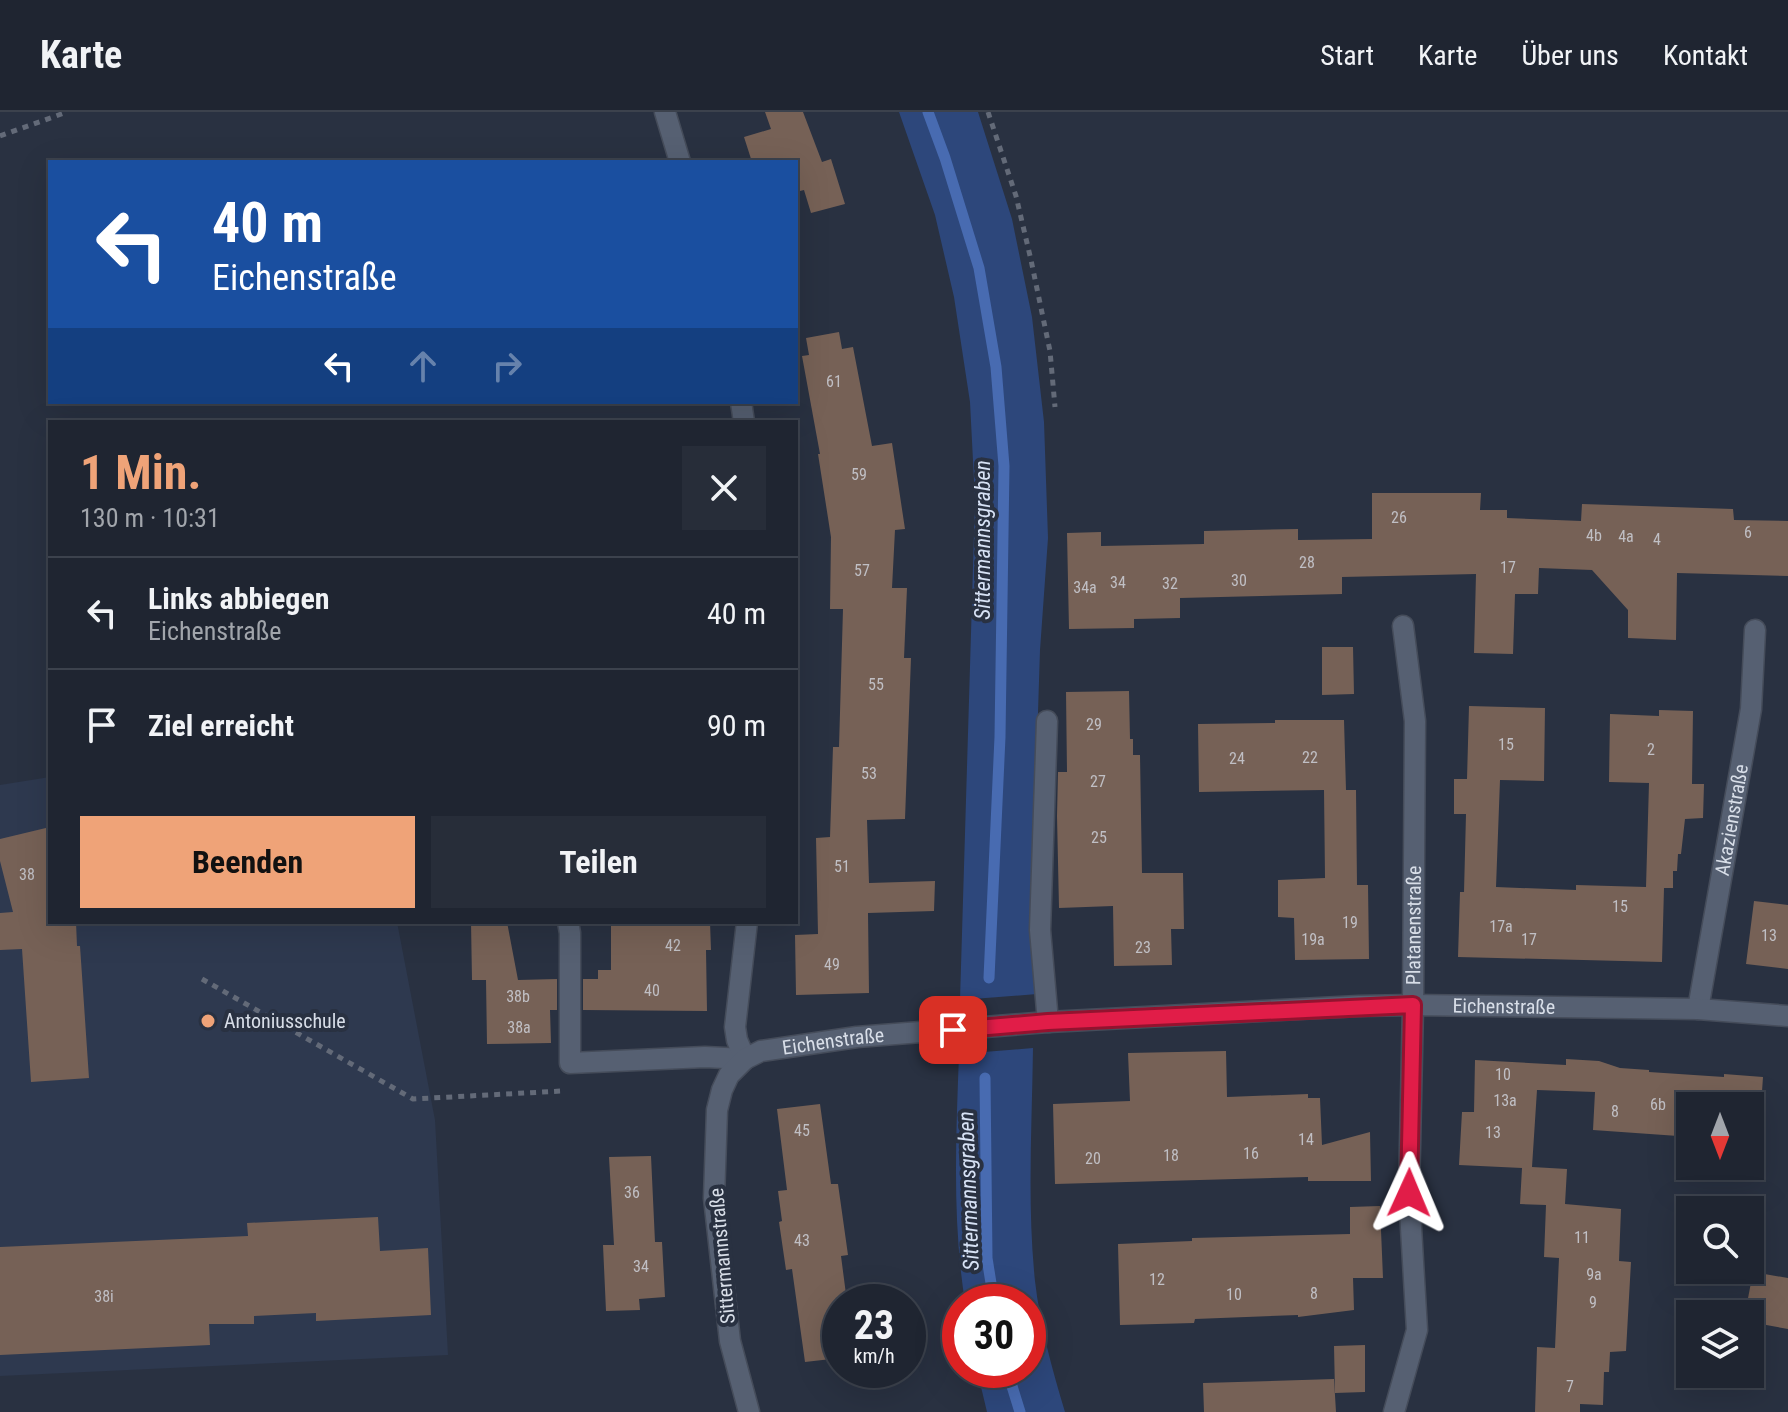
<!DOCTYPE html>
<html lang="de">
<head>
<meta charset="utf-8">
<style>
	body { margin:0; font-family:"Roboto Condensed",sans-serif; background:#272d39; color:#f1f3f6; height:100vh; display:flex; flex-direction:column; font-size:30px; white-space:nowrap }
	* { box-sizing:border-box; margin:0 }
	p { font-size:26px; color:#a1a5ab }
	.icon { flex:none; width:44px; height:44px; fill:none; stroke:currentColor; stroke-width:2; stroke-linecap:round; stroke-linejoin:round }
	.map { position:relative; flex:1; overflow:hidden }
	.panel { position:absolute; left:48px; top:308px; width:750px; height:504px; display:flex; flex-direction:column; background:#1f2531; border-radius:0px; box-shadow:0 8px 32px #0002,0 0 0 2px #3c424d }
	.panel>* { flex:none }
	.guide { position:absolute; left:48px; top:48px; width:750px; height:244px; border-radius:0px; box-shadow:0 8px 32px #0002,0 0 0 2px #3c424d; background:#1a4fa0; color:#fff; overflow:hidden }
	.needle { width:52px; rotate:180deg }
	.tools { position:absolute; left:1676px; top:980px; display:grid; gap:16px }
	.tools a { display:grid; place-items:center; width:88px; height:88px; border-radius:0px; background:#1f2531; box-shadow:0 8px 32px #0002,0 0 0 2px #3c424d; font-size:40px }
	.speed { position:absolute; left:822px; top:1172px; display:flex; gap:16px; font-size:40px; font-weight:700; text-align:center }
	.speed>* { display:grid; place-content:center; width:104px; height:104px; border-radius:50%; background:#1f2531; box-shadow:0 8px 32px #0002,0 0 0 2px #3c424d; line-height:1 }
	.speed small { font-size:20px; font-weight:400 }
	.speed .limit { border:12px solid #d22; background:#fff; color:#111 }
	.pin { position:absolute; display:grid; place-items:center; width:68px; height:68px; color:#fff; margin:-34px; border-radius:16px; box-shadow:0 4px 12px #0006 }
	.me { position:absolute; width:88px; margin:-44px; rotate:1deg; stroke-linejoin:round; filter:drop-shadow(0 0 6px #0008) }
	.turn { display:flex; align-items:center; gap:28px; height:168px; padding:0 32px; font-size:36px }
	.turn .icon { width:104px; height:104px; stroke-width:2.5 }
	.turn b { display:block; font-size:56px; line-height:68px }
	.lanes { display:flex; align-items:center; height:76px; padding:0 32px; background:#0003; justify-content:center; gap:40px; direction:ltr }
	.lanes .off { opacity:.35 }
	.round { display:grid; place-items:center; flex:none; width:84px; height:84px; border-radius:0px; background:#272d39 }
	.headline { display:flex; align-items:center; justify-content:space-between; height:136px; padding:0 32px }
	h1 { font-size:48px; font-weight:700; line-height:60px; color:#efa378 }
	.button { display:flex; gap:16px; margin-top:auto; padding:16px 32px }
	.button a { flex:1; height:92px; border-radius:0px; background:#efa378; color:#111; font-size:32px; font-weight:700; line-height:92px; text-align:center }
	.button a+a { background:#272d39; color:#f1f3f6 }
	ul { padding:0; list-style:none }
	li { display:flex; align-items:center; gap:24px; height:112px; padding:0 32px; border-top:2px solid #3c424d }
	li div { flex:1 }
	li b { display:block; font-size:30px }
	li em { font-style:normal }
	header { display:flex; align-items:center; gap:48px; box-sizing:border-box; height:112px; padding:0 40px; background:#1f2531; border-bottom:2px solid #3c424d }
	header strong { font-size:38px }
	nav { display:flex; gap:44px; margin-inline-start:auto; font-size:28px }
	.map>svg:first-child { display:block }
	.built { fill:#2e394f }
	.green { fill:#2d477b }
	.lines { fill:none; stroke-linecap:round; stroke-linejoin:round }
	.stream { stroke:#486bb1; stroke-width:11 }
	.building { fill:#766156 }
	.lane-casing { stroke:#454c5a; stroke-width:23 }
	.street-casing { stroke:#454c5a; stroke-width:23 }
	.path { stroke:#636a78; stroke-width:5; stroke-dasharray:6 6; stroke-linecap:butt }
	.lane { stroke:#566072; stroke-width:20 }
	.street { stroke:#566072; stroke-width:20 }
	.route-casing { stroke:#92132f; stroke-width:20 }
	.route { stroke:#e11d48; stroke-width:14 }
	.poi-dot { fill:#efa378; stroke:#293141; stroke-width:3 }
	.labels { text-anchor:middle; stroke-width:8; stroke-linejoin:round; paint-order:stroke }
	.number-label { font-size:16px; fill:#c0bfc4 }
	.street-label { font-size:20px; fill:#d8dee8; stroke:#293141 }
	.poi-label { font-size:20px; fill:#d8dee8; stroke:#293141; text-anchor:start }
	.water-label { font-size:22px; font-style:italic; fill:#d7e2f5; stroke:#293141 }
</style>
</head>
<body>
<header>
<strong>Karte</strong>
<nav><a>Start</a><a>Karte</a><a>Über uns</a><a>Kontakt</a></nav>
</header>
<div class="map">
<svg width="1788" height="1300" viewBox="0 0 1788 1300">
	<rect width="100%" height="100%" fill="#293141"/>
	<path class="built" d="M50,665V810H397L435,1008L448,1243L0,1264V673Z"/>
	<path class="green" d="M899,0H978L1012,107L1032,205L1044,310L1048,426L1040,538L1031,818L1037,882L960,888L975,388L970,290L954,185L935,103Z
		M1033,936C1032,1014 1027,1092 1035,1169C1040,1213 1052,1257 1065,1300H987L977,1258H1028V1190H965C952,1108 956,1025 959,942Z"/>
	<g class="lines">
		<path class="stream" d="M928,0L945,46L979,156L996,255L1004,354L1000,625L989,866
			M985,966L987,1146L994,1190
			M1007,1258L1020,1300"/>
	</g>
	<path class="building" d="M765,0H803L822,50L831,47L845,92L811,101L804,78L796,80V50H752L744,25L771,17Z
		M839,220L842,237L853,235L872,334L892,331L905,417L895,418L892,476H907L904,546H911L905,707L867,708L869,771L935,769L934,799L868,801L869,881L796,883L795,823L818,822L816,726L830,725L833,635H839L843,497H830L831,425L818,342H820L802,244L809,243L806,226Z
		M1372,381H1481L1480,398H1507V406L1581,409L1582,392L1733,397L1734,408L1788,409V464L1677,461L1676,528L1628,526V498L1592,458L1539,456L1538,482H1515L1513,542L1474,541L1476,462L1342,465V482L1180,486V506L1134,507V516L1069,517L1067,421L1101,420V434L1204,432V419L1298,417V428L1372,427Z
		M1322,535H1353L1354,582L1322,583Z
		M1129,579L1130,627H1133V643H1140L1142,761H1183L1184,817H1171L1172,853L1114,854L1113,794L1059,796L1057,704L1058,660H1067L1066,580Z
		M1469,594L1545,596L1544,669L1500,668L1496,775L1576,778V773L1646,775L1649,671L1609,670L1610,602L1659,604V598L1693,599L1692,672H1704L1703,706L1685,707L1681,742H1678L1677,759H1673V776H1664L1662,850L1458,845L1460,780H1464L1466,702H1454V667H1467Z
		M1275,608H1344L1346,678H1356L1357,773H1368L1369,847L1295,848L1294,806L1278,805V768L1325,766L1324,678L1199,680L1198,612L1275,611Z
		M50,715V810H76L77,834H80L89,966L31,970L22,837L0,838V801L13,800L0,749V727Z
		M1754,789L1788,793V857L1746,852Z
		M471,810H507L518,868L557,867V898H550L551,931L487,932L486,868H472Z
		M611,810H710L711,838H706L707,899L583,898V867H598V858H611Z
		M1226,939L1227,985L1308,982V986H1320L1322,1033L1370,1020L1371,1069H1308V1065L1055,1072L1053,992L1130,989L1128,941Z
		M1566,947L1599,949L1620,956L1649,958V960L1724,965V962L1763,965L1761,994H1690V1015L1678,1014V1024L1593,1018L1595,980L1537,978L1532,1055L1567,1057L1565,1092L1621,1097L1619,1149L1631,1150L1626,1239L1610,1240L1609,1260H1604L1603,1293L1580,1292V1300H1535L1537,1235L1555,1236L1559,1146L1544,1145L1546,1093L1520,1092L1522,1056L1459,1053L1462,1000H1474L1475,948L1566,953Z
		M820,992L831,1072H838L848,1143L841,1144L847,1190H840V1246L805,1250L792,1157L786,1158L779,1110L782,1109L778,1079L787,1078L777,997Z
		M651,1044L655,1130H662L665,1185L639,1187L640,1198L606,1199L603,1133H614L609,1045Z
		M1380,1094L1383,1166H1353L1354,1198L1298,1205V1203L1195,1207L1194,1211L1120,1213L1118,1132L1192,1129V1126L1350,1122V1095Z
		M378,1105L380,1139L428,1136L431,1203L316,1209V1201L254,1204V1212H209L210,1233L0,1243V1135L248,1124L247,1111Z
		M1753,1160L1788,1166V1217L1750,1210V1202H1745Z
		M1365,1233V1280L1335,1281L1334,1234Z
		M1334,1267L1336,1300H1204L1203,1271Z"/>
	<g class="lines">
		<g class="lane-casing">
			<path id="lane" d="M1047,609L1040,818L1048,910"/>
		</g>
		<g class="street-casing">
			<g id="street">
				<path d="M665,0L680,50"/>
				<path d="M741,290L744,310"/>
				<path d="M568,810L570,821V951L705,945L745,947"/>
				<path id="s1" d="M1698,897L1751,597L1755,518"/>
				<path d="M745,947L737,928L735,915L747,810"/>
				<path id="s2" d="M749,1300L730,1229L714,1086L717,998L722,978L729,963L745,947L761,939L857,925L1048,910L1359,894L1413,893L1698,897L1788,904"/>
				<path id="s3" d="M1394,1300L1417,1218L1409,1081L1413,893L1415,609L1403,514"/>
			</g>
		</g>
		<path class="path" d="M988,0L1016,84L1031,148L1050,239L1055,295
			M0,24L67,0
			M202,867L413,987L562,979"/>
		<use href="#lane" class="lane"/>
		<use href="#street" class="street"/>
	</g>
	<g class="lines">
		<g class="route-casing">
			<path id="route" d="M953,918L1048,910L1413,893L1409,1081"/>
		</g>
		<use href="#route" class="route"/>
	</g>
	<circle class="poi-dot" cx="208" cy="909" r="8"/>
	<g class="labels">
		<g class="number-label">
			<text x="834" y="275">61</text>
			<text x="859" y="368">59</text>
			<text x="1399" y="411">26</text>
			<text x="1748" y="426">6</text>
			<text x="1594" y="429">4b</text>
			<text x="1626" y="430">4a</text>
			<text x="1657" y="433">4</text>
			<text x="1307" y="456">28</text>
			<text x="1508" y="461">17</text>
			<text x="862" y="464">57</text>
			<text x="1239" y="474">30</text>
			<text x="1118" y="476">34</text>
			<text x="1170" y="477">32</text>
			<text x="1085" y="481">34a</text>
			<text x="876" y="578">55</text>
			<text x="1094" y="618">29</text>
			<text x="1506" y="638">15</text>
			<text x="1651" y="643">2</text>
			<text x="1310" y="651">22</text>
			<text x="1237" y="652">24</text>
			<text x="869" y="667">53</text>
			<text x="1098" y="675">27</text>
			<text x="1099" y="731">25</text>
			<text x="842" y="760">51</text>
			<text x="27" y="768">38</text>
			<text x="1620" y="800">15</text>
			<text x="1350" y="816">19</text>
			<text x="1501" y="820">17a</text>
			<text x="1769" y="829">13</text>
			<text x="1313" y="833">19a</text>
			<text x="1529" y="833">17</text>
			<text x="673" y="839">42</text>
			<text x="1143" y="841">23</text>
			<text x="832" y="858">49</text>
			<text x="652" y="884">40</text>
			<text x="518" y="890">38b</text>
			<text x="519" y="921">38a</text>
			<text x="1503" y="968">10</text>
			<text x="1505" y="994">13a</text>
			<text x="1658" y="998">6b</text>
			<text x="1615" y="1005">8</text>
			<text x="802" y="1024">45</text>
			<text x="1493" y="1026">13</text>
			<text x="1306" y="1033">14</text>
			<text x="1251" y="1047">16</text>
			<text x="1171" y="1049">18</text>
			<text x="1093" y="1052">20</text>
			<text x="632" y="1086">36</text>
			<text x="1582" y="1131">11</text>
			<text x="802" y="1134">43</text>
			<text x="641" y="1160">34</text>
			<text x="1594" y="1168">9a</text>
			<text x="1157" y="1173">12</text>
			<text x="1314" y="1187">8</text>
			<text x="1234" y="1188">10</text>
			<text x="104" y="1190">38i</text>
			<text x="1593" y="1196">9</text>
			<text x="1570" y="1280">7</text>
		</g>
		<g class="street-label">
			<text dy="7" stroke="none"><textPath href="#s1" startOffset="192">Akazienstraße</textPath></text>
			<text dy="7" stroke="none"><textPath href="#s3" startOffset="490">Platanenstraße</textPath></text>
			<text dy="7" stroke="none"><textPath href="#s2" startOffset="1128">Eichenstraße</textPath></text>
			<text dy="7" stroke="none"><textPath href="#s2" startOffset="456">Eichenstraße</textPath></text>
			<text transform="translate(722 1144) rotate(-95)" y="7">Sittermannstraße</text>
		</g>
		<g class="poi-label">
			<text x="224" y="916">Antoniusschule</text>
		</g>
		<g class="water-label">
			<text transform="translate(982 428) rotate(-90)" y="8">Sittermannsgraben</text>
			<text transform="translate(968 1079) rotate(-92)" y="8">Sittermannsgraben</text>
		</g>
	</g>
</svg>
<div class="tools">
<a><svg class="needle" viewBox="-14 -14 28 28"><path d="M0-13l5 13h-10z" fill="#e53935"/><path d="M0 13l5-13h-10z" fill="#a1a5ab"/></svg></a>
<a><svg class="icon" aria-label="search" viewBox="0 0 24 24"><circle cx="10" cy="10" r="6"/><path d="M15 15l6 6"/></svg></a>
<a><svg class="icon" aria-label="layers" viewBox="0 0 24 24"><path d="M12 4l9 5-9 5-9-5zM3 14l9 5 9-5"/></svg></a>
</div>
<div class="speed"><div>23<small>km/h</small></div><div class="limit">30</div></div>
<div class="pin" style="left:953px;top:918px;background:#d93025"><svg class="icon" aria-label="arrive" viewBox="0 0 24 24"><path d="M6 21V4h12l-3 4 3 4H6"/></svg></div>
<svg class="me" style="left:1409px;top:1081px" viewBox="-20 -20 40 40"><path d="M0-17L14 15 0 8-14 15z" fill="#e11d48" stroke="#fff" stroke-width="4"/></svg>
<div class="guide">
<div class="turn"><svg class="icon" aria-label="left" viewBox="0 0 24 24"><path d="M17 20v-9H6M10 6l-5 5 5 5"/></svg><div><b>40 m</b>Eichenstraße</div></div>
<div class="lanes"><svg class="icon" aria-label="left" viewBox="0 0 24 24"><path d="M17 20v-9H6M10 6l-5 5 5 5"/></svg><svg class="icon off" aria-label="ahead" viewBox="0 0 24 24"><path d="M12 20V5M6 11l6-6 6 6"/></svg><svg class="icon off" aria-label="right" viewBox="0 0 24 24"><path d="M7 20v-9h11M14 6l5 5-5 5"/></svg></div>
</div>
<section class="panel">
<div class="headline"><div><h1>1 Min.</h1><p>130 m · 10:31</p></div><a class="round"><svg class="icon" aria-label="close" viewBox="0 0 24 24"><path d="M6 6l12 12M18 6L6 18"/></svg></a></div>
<ul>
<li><svg class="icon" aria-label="left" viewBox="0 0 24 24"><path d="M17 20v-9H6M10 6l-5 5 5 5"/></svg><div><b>Links abbiegen</b><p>Eichenstraße</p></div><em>40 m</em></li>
<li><svg class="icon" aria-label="arrive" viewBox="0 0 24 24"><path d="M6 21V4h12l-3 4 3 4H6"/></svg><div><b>Ziel erreicht</b></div><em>90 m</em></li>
</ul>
<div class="button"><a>Beenden</a><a>Teilen</a></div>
</section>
</div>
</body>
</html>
